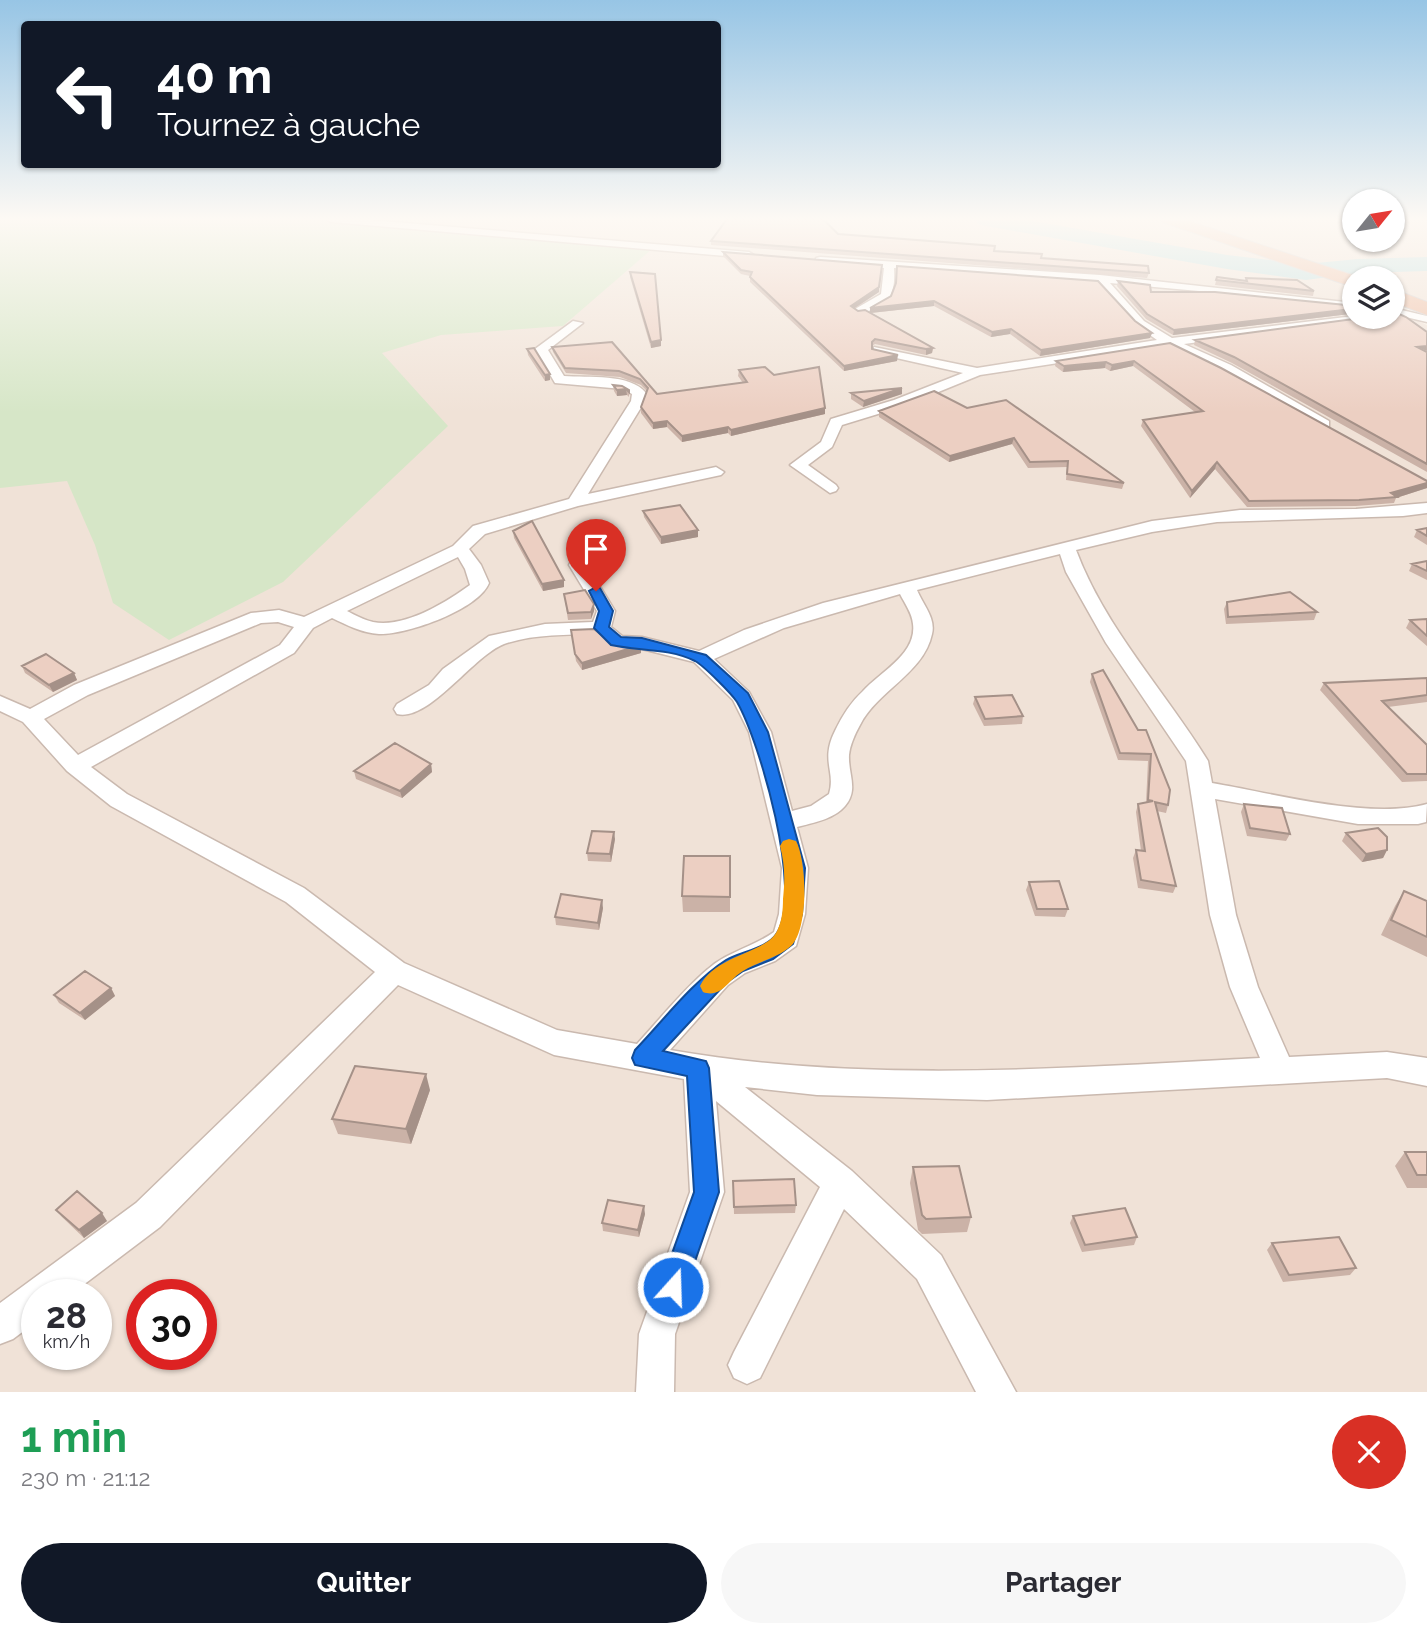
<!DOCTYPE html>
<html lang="fr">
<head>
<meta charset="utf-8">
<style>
	body { margin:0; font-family:Raleway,sans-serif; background:#f7f7f7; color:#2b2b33; height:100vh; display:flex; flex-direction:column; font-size:26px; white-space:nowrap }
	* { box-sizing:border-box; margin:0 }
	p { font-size:23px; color:#7c7c81 }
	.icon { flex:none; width:38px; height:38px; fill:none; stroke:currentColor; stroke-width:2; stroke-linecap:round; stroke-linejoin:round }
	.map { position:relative; height:1392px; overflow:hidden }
	.sheet { display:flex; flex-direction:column; background:#fff; flex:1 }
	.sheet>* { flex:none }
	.banner { position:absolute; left:21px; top:21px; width:700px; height:147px; border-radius:7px; box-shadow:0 2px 5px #0004; background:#111827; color:#fff; overflow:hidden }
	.needle { width:46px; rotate:60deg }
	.controls { position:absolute; left:1342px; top:189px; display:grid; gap:14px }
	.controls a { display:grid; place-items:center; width:63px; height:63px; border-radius:50%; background:#fff; box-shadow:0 2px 5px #0004; font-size:35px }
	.speed { position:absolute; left:21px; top:1279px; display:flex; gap:14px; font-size:35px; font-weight:700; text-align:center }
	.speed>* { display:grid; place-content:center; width:91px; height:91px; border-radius:50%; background:#fff; box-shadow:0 2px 5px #0004; line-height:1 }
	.speed small { font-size:18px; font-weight:400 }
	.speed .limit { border:10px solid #d22; background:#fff; color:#111 }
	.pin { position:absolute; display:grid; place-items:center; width:60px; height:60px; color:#fff; margin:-72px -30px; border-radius:50% 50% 50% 0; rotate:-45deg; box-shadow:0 0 7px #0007 }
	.pin .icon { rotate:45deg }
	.me { position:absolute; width:77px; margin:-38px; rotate:20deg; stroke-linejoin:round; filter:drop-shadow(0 0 5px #0008) }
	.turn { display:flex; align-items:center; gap:24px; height:147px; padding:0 21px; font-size:32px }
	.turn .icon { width:91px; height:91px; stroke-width:2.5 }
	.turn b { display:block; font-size:49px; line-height:60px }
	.round { display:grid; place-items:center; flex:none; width:74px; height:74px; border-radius:37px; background:#f7f7f7 }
	.overview { display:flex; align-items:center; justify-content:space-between; height:119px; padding:0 21px }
	h1 { font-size:42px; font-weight:700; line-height:52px; color:#1e9e55 }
	.cta { display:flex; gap:14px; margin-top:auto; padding:14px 21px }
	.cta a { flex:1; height:80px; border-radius:42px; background:#111827; color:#fff; font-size:28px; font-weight:700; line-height:80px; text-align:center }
	.cta a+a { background:#f7f7f7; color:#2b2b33 }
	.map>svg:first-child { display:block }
	.residential { fill:#f0e2d7; fill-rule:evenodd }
	.green { fill:#d6e6c7 }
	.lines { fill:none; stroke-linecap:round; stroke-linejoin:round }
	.river { fill:#bedfe1; fill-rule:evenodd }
	.minor-casing { stroke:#cab9af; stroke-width:3 }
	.trunk-casing { stroke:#d7d0ce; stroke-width:2 }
	.minor { fill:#fff; fill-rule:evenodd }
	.trunk { fill:#eec0a7; fill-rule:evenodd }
	.wall { fill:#cbb2a7 }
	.shaded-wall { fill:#a59188 }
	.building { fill:#eccfc2; stroke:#a59188; stroke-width:2 }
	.route { fill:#1a73e8; stroke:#114b97; stroke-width:2 }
	.slow { fill:#f59e0b }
</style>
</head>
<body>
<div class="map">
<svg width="1427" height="1392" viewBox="0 0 1427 1392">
	<rect width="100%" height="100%" fill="#faf1e7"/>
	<path class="residential" d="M0,219H1354V240H1393V219H1427V305L1393,306V278H1354V317H1393V310L1427,325V1392H0ZM37,1295H96V1354H37ZM142,1295H201V1354H142Z"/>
	<path class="green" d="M0,219H310L652,249L563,326L441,335L382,353L448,426L283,582L169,640L113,603L95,545L67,481L0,488Z"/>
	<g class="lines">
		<path class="river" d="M975,219H1021L1227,255L1306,264L1358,259L1427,257V271L1358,273L1306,280L1227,269L986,226L978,224Z"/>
		<g class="minor-casing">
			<path id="minor" d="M326,219H358L749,252L754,255L749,258L331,222Z
				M820,257L1100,275L1354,303V309L1221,293L1110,283L1144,321L1172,338L1354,316L1377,317L1371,320L1184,344L1231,365L1329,421V427H1319L1221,371L1169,346L980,375L904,406L842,425L832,447L808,465L836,485L838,488L836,491L830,493L790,465L821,442L831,419L894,400L963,373L874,353V347L977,368L1157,340L1136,325L1098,282L894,268C896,298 887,306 859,314L853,311L855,309L881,294L884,268L816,262V258Z
				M1393,308L1427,316V322L1393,314Z
				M573,321L583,323L548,350L564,376C588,378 630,373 646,393L645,401L588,494L716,467L724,472L721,475L578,506L485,534L469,549L481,565L489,583C478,610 406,635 379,634C362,633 347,625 332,618L313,628L294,653L91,767L127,794L304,888L404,963L557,1030L637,1044C660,1019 682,991 708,969C727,952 753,947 774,932L779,914L782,868L749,732L733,700L694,662L642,649L610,646L596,634C566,635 533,634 504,644C473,656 429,722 397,714L394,709L397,704L429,685L443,669L489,636L545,624L593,622L597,611L569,565L584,537L590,536L599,541L587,565L615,611L611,627L622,636L642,637L699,651L744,630L823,603L1152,521L1240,510L1356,509L1427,503V513L1403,516L1217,522L1152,532L1076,550C1105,628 1165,691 1208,761L1212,783C1272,793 1370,820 1427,804L1426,822L1418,824H1358L1215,799L1236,915L1258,987L1289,1057L1387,1052L1427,1058V1086L1387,1078L987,1100L817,1095L745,1087L852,1171L941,1255L1016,1392H976L917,1279L844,1209L760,1378L747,1384L734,1378L728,1365L734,1352L820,1187L716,1101L724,1192L675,1334L674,1392H636L639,1334L690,1192L684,1079L554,1055L398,985L160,1227L70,1295H37V1321L13,1339L0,1344V1303L136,1203L375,972L286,902L111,806L67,771L23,722L0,711V696L30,709L74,685L251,613L279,610L304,617L453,546L473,526L569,499L631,401L632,394L623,389L555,383L535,349ZM1060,554L1066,572L1106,643L1186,761L1210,915L1230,987L1260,1058C1063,1068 865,1084 670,1050L728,985L745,973L775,961L796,946L805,914L808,868L797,827C813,823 834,819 845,806C859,789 848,775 849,755C850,745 855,734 860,725C877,691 924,673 932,634C936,618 923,605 917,590ZM458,557L465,569L470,585C445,603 405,628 373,622C364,620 355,615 347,611ZM900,594C905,604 912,613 913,624C917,654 880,672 863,691C851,702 842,716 835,731C820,761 836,771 829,794L811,806L792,811L771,732L749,692L714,659L784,628ZM278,622L294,627L280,645L78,755L44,719L88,695L261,623Z"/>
		</g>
		<g class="trunk-casing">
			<path id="trunk" d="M1160,219H1183L1361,278H1354V286L1347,285L1162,222Z
				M1393,289L1427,302V315L1393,302Z"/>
		</g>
		<use href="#minor" class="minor"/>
		<use href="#trunk" class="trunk"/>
	</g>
	<path class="wall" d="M838,234L994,251L1149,273L1147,278L711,245V241Z
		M723,252L882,265L879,292L854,309L858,311L870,313L891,296L1135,321L1152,333L1150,338L1040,356L1010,334L991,337L934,306L871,313L933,348L932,353L926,355L875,344L872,346V349L897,361L844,371L750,282V276L741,274L723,256Z
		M630,272L661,346L651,348L630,277Z
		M1217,277L1246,281V278L1314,291L1313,296L1215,285Z
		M1118,281L1151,292L1352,309L1350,314L1173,335L1146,319L1117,286Z
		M1195,340L1427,352V472L1232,363L1194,345Z
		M612,342L657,394L743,383L738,376L739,370L774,375L825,414L731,436L728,433L682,442L667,427L653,429L641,413V407L647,391L641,385L620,377L566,373L553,352L552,347Z
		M1170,343L1427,488L1396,498L1394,503L1356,506L1247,507L1215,469L1190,498L1141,426L1143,420L1195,412L1133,366L1110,371L1105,368L1063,372L1055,366L1056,361Z
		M527,349L550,380L545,381L528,355Z
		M613,385L629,390V397L627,395L617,396L614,391Z
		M902,388V394L863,407L851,399V393Z
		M967,408L1124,483L1122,489L1066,480L1067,467L1028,468L1012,444L949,462L879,417V411Z
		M643,511L698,530V537L661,544L644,517Z
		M1427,528V545L1414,537L1417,530Z
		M513,531L564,580V587L543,591L514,538Z
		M1427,561V580L1409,571L1412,564Z
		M564,594L594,604V611L591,619L568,620Z
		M1227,602L1317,612L1314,620L1226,624L1224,609Z
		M1427,619V646L1406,628L1410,620Z
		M571,630L609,641L641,645V653L582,670L576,661Z
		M22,666L74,673L77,680L53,692L25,673Z
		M1092,674L1138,730H1146L1168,805L1166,813L1157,811L1176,886L1173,893L1138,888L1133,858L1136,850L1141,851L1136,812L1138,804L1146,803L1148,761L1118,760L1090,682Z
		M1427,678V702L1388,707L1427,745V781L1402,782L1320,690L1324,683Z
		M975,697L1023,716L1022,724L984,726L973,704Z
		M431,764L432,772L402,798L356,779L354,771Z
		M1244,804L1290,834L1286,841L1247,836L1241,812Z
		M1346,833L1387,850L1383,858L1362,862L1342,841Z
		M615,839L611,862L588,861L587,853Z
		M730,856V912H683L682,896Z
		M1029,882L1068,909L1065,917L1035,916L1026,890Z
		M1404,891L1427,901V957L1381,935L1395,906Z
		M603,908L599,930L556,925L555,917Z
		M111,988L115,996L85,1020L59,1003L54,995Z
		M430,1090L411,1144L338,1134L332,1119Z
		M1405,1152H1427V1188H1407L1395,1166Z
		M913,1167L971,1217L967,1232L922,1234L918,1230L910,1183Z
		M733,1181L796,1205L795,1213L734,1214Z
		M56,1210L107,1221L84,1238L62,1217Z
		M645,1214L639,1237L603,1231L602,1223Z
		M1073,1216L1137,1237L1134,1245L1082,1252L1070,1223Z
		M1272,1243L1356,1268L1350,1275L1283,1282L1267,1250Z"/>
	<path class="shaded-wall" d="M879,287V292L850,311L851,306Z
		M934,301V306L870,313V308Z
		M1352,309L1350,314L1173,335L1174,330Z
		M1011,329L1010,334L991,337L992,332Z
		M1152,333L1150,338L1040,356L1041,350Z
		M661,340V346L651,348V342Z
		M1427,346V351L1417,347Z
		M933,348L932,353L926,355V349Z
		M898,355L897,361L844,371V366Z
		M1134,361L1133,366L1110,371L1112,365Z
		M1106,362L1105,368L1063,372L1064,366Z
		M550,374V380L545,381V375Z
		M902,388V394L863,407L864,401Z
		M626,389L627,395L617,396V390Z
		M825,408V414L731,436V430Z
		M667,421V427L653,429V423Z
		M728,427V433L682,442V436Z
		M1014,438L1012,444L949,462L950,456Z
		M1217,462L1215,469L1190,498L1192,491Z
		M1427,483V488L1396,498L1397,497L1391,493Z
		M698,530V537L661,544V537Z
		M564,580V587L543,591L542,584Z
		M594,604V611L591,619V612Z
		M641,645V653L582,670V663Z
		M74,673L77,680L53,692L49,685Z
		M431,764L432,772L402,798L400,791Z
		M614,832L615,839L611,862L610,854Z
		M1387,850L1383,858L1362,862L1366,854Z
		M602,900L603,908L599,930L598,923Z
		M111,988L115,996L85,1020L80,1013Z
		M426,1074L430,1090L411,1144L406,1129Z
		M644,1206L645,1214L639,1237L638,1230Z
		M102,1213L107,1221L84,1238L79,1230Z"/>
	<path class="building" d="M727,219H823L838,234L995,246L994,251L1042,254L1041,258L1148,266L1149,273L711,241Z
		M723,252L882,265L879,287L851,306L858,311L865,310L933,348L926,349L875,339L872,342V349L898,355L844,366L750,277L752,272L741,270Z
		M897,266L1098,281L1135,321L1152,333L1041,350L1011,329L992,332L934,301L870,308L891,296L896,283Z
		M630,272L655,274L661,340L651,342Z
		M1217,277L1247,281L1246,278L1297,280L1314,291L1216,280Z
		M1118,281L1150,285L1151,292H1215L1346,305L1352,309L1174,330L1147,314Z
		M1397,313L1406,317L1427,332V346L1417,347L1427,352V464L1234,357L1195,340L1369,317H1393V314Z
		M612,342L657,394L747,382L739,370L765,367L774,375L819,367L825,408L731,430L728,427L682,436L667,421L653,423L641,407L648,388L640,379L619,371L565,368L552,347Z
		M1170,343L1221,368L1427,481V483L1391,493L1397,497L1359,500L1249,501L1217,462L1192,491L1143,420L1203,411L1134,361L1112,365L1106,362L1064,366L1056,361Z
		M534,348L550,374L545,375L527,349Z
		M613,385L622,386L629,390V392L626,389L617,390Z
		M902,388L864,401L851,393Z
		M934,391L967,408L1006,400L1124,483L1067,474L1068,461L1030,462L1014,438L950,456L879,411Z
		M680,505L698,530L661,537L643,511Z
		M532,521L564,580L542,584L513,531Z
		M1427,528V536L1417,530Z
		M1427,561V571L1412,564Z
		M585,590L594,604L591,612L568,613L564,594Z
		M1290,592L1317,612L1228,617L1227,602Z
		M1427,619V636L1410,620Z
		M594,629L609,641L641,645L582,663L575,654L571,630Z
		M46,654L74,673L49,685L22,666Z
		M1103,670L1138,730H1146L1170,790L1168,805L1155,802L1176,886L1141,880L1136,850L1145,851L1138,804L1153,801L1148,800L1151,754L1120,753L1092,674Z
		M1427,678V695L1382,701L1427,745V774H1407L1324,683Z
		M1012,695L1023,716L985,719L975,697Z
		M395,743L431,764L400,791L354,771Z
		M1244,804L1282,808L1290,834L1250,828Z
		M1378,828L1387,837V850L1366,854L1346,833Z
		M592,831L614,832L610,854L587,853Z
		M684,856H730V897L682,896Z
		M1059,881L1068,909H1037L1029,882Z
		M1404,891L1427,901V937L1391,920Z
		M561,894L602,900L598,923L555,917Z
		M85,971L111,988L80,1013L54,995Z
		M355,1066L426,1074L406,1129L332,1119Z
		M1405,1152H1427V1175H1417Z
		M959,1166L971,1217L926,1219L922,1215L913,1167Z
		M794,1179L796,1205L734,1207L733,1181Z
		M77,1191L102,1213L79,1230L56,1210Z
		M608,1200L644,1206L638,1230L602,1223Z
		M1125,1208L1137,1237L1085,1245L1073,1216Z
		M1339,1237L1356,1268L1289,1275L1272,1243Z"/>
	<linearGradient id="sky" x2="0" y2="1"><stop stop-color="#97c5e5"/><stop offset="0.53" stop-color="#fdf9f4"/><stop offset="1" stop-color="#fdf9f4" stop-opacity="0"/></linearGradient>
	<rect width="1427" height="413" fill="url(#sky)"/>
	<path class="route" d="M596,587L600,588L613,611L609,627L621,637L642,638L706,655L748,693L768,732L805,868L802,914L793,944L773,959L743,971L726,983L663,1051L706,1061L709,1068L719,1192L683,1296L673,1300L664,1296L660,1287L694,1192L687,1076L635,1065L632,1058L635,1050C662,1022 693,981 726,960C741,951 767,949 777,933C803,892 760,742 737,702C731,693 704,666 695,661C669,648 638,651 611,645L594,628L599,611L589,591Z"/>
	<path class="slow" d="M789,839L796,841C807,861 809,929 791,946C776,959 759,961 743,971C729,979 721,999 703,992L700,986C715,955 767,953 777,931C782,921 783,910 783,899C785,880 785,865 780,846L783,841Z"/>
</svg>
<div class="controls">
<a><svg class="needle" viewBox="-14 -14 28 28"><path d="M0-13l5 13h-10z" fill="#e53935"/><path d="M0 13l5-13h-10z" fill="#7c7c81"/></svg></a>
<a><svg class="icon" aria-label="layers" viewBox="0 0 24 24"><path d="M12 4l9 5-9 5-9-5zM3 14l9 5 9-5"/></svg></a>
</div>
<div class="speed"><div>28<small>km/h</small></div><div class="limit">30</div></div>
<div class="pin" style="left:596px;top:591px;background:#d93025"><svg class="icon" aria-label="arrive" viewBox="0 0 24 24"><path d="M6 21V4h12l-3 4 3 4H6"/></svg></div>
<svg class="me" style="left:673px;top:1287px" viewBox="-20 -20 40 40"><circle r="17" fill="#1a73e8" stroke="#fff" stroke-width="3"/><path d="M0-11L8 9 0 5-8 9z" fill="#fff"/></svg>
<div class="banner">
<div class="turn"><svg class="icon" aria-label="left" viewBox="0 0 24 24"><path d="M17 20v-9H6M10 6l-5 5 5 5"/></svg><div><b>40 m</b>Tournez à gauche</div></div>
</div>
</div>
<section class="sheet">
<div class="overview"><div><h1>1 min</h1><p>230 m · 21:12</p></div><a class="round" style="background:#d93025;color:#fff"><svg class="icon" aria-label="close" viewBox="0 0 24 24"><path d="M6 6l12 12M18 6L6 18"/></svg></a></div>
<div class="cta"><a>Quitter</a><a>Partager</a></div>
</section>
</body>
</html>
